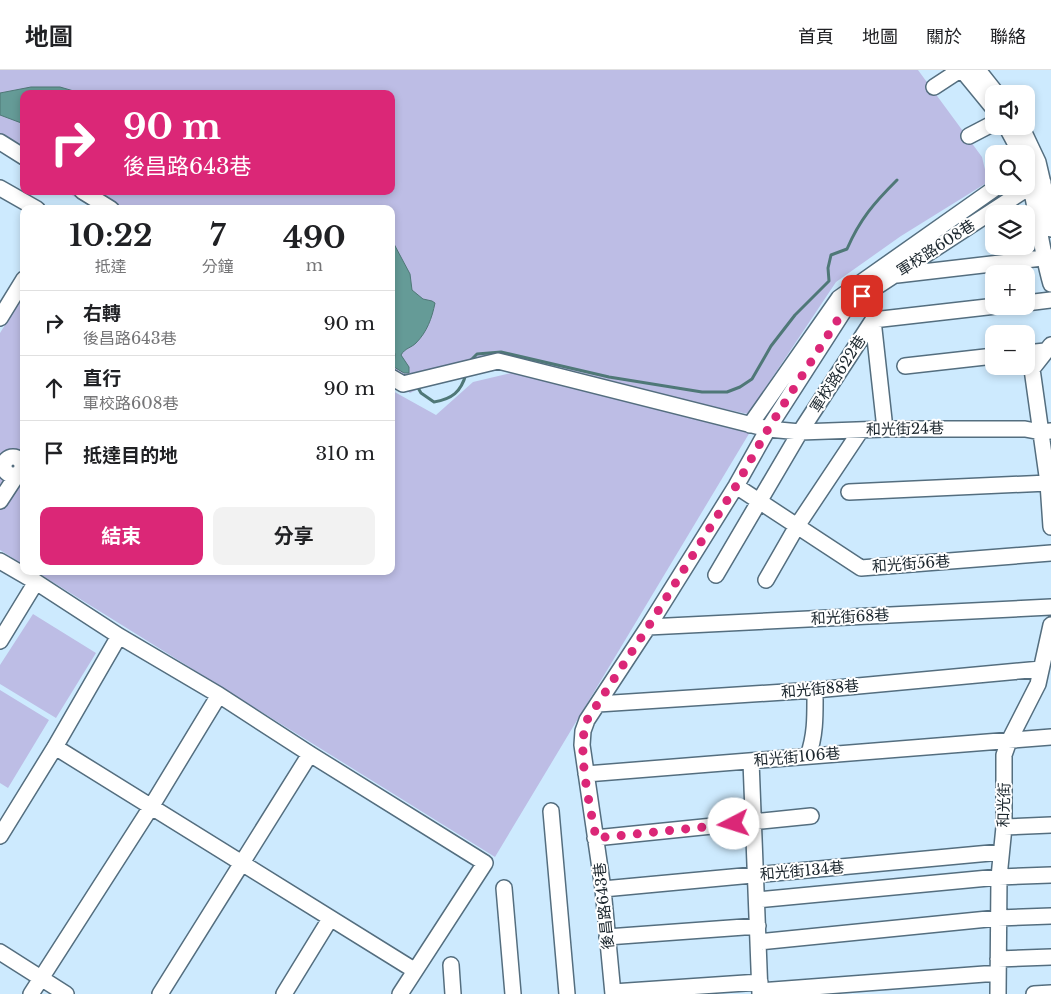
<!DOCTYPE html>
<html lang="zh-TW">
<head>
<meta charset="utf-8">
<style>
	body { margin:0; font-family:"Libre Baskerville","Noto Sans TC",serif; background:#f2f2f2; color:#202124; height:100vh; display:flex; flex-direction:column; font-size:19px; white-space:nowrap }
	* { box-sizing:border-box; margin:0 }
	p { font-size:16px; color:#757577 }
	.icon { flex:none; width:28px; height:28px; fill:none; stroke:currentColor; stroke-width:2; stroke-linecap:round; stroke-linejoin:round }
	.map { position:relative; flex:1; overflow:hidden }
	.panel { position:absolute; left:20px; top:135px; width:375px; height:370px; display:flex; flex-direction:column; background:#fff; border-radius:10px; box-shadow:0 2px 8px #0003 }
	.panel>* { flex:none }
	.hud { position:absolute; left:20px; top:20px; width:375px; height:105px; border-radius:10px; box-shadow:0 2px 8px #0003; background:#db2777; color:#fff; overflow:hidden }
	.tools { position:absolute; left:985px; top:15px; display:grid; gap:10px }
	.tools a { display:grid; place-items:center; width:50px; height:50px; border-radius:10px; background:#fff; box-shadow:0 2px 8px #0003; font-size:25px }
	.pin { position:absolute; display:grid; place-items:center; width:42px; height:42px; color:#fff; margin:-21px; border-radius:10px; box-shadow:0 2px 8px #0006 }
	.me { position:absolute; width:55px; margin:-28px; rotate:265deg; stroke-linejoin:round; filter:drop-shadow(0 0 4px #0008) }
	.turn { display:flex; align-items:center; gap:18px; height:105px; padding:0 20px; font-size:22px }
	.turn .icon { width:65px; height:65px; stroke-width:2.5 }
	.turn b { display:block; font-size:35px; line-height:42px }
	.eta { display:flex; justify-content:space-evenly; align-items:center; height:85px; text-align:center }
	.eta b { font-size:30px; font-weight:700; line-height:35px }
	.cta { display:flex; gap:10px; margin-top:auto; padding:10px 20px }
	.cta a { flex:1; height:58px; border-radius:10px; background:#db2777; color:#fff; font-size:20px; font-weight:700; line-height:58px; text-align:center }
	.cta a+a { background:#f2f2f2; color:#202124 }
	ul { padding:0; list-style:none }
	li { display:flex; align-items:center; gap:15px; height:65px; padding:0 20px; border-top:1px solid #e0e0e0 }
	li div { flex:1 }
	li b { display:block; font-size:19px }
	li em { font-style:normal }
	header { display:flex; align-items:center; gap:30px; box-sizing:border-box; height:70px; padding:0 25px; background:#fff; border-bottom:1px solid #e0e0e0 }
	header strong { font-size:24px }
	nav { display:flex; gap:28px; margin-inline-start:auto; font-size:18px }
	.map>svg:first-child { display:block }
	.green { fill:#bdbde5 }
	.water { fill:#659b97; stroke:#4f7877 }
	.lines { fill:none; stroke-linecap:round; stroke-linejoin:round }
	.stream { stroke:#4f7877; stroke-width:3 }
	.minor-casing { stroke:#546e7f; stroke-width:18 }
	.minor { stroke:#fff; stroke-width:15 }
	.route { stroke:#db2777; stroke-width:9; stroke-dasharray:0 16.2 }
	.labels { text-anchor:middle; stroke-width:4; stroke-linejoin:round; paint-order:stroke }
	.street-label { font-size:15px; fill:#1b262d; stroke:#fff }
</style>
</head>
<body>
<header>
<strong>地圖</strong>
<nav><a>首頁</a><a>地圖</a><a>關於</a><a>聯絡</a></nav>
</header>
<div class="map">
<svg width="1051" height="924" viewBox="0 0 1051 924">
	<rect width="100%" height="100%" fill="#cdeafe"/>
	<path class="green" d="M0,0H918L982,87L988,112L901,166L836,212L748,344L498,291L449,304L410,323L391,311V139H95L65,121H391V24H24V96L0,82Z
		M24,224V495L0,480V263Z
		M515,302L750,362L495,787L35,501H391V320L436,345L473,312Z
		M33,544L96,583L56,648L0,614V595Z
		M0,620L49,650L8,718L0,713Z"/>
	<path class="water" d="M31,17H60L84,24H24V54L0,45V23Z
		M391,172L394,174L410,204L412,220L423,229L432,231L435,233C432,248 427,262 416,273C411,278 405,278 401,285L409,297V303H404L394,297L395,284L391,273Z"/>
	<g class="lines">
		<path class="stream" d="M468,293L477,284L501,282L609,307L702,322H727L740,317L752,309L771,276L795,245L829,211L828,198L831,185L847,179C860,149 874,133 897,110
			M417,316L421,323L434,332C452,329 461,322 466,304"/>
		<g class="minor-casing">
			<path id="minor" d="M962,0L994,39
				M978,0L997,24
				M934,17L960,0
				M1006,56L1021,84
				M1021,56L1038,92L1045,122L1051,159
				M969,66L994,53
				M0,72L24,87
				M1026,98C1037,136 1040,176 1051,214
				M0,118L37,139
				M82,121L111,139
				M897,205L1051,187
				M1026,233L1051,230
				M0,248L24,209
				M873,250L885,359
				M1051,275L1032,299L1048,413L1051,457
				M1026,283L1045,281
				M905,296L994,286
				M391,307L403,314L498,291L768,359L800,362L885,359H1025L1041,362L1051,361
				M750,355L839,228L998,116
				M4 396a9 9 0 1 1 18 0a9 9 0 1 1-18 0Z
				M736,416L861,498L1051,483
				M849,422L1048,413
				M0,431L17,405
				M0,491L36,512L119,566L219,625L310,684L485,793L400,924
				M716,505L800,362L873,250L996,236
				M766,510L797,456L861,360
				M648,557L1051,537
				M0,571L36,512
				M598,634L815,620L1041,599
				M55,677L414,900
				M808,686C816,664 815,643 815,620
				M751,691L760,924
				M586,704L1051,667
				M551,741L567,924
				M1004,757L1051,755
				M0,766L55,677L119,566
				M595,768L811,746
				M504,818L513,924
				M603,819L1001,782
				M757,830L999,807L1051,805
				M607,867L758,856
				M758,872L998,848L1051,846
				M0,882L66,924
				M998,889L1051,887
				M451,895L453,924
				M760,921L998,903
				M613,922L760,912
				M31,924L151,737L219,625
				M160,924L310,684
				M284,924L330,849
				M613,924L603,819L582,675L583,661L587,650L648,557L736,416L768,359L847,236L1031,116L1043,112
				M998,924L999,807L1004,757V685L1009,671L1038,614L1051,555
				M1034,924L1051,923"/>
		</g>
		<use href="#minor" class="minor"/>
	</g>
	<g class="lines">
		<path class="route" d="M734,754L596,768C590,735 576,680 587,650L648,557L736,416L768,359L837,251L847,236L862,226"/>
	</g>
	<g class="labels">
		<g class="street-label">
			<text transform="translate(936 178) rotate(-33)" y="5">軍校路608巷</text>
			<text transform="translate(838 304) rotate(-57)" y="5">軍校路622巷</text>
			<text transform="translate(905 359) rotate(-1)" y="5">和光街24巷</text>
			<text transform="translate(911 494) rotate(-4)" y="5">和光街56巷</text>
			<text transform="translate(850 547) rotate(-3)" y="5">和光街68巷</text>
			<text transform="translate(820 619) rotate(-5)" y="5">和光街88巷</text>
			<text transform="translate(797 687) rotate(-5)" y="5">和光街106巷</text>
			<text transform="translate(1004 735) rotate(-89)" y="5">和光街</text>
			<text transform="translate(802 801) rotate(-5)" y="5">和光街134巷</text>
			<text transform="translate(604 836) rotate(-96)" y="5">後昌路643巷</text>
		</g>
	</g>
</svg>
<div class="tools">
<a><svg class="icon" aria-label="sound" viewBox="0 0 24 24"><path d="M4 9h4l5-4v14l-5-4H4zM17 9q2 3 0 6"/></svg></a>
<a><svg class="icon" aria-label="search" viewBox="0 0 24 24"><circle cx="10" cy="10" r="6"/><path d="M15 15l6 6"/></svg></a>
<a><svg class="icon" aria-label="layers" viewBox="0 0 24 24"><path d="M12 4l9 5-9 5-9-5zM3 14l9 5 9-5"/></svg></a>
<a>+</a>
<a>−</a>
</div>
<div class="pin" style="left:862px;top:226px;background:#d93025"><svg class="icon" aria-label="arrive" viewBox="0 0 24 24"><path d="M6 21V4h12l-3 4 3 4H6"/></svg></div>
<svg class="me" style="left:734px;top:754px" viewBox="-20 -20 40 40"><circle r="19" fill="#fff"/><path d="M0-13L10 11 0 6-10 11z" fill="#db2777"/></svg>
<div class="hud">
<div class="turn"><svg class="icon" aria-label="right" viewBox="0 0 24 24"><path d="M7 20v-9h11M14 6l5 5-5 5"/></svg><div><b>90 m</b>後昌路643巷</div></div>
</div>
<section class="panel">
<div class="eta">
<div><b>10:22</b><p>抵達</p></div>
<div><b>7</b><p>分鐘</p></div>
<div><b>490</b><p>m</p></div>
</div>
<ul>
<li><svg class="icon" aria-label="right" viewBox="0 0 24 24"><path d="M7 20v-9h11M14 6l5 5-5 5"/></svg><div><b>右轉</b><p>後昌路643巷</p></div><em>90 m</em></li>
<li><svg class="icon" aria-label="ahead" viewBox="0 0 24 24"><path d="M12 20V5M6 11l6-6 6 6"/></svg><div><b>直行</b><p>軍校路608巷</p></div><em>90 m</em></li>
<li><svg class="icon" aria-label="arrive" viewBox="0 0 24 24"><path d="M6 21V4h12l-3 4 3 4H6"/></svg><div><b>抵達目的地</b></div><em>310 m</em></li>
</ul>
<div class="cta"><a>結束</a><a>分享</a></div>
</section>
</div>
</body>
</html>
